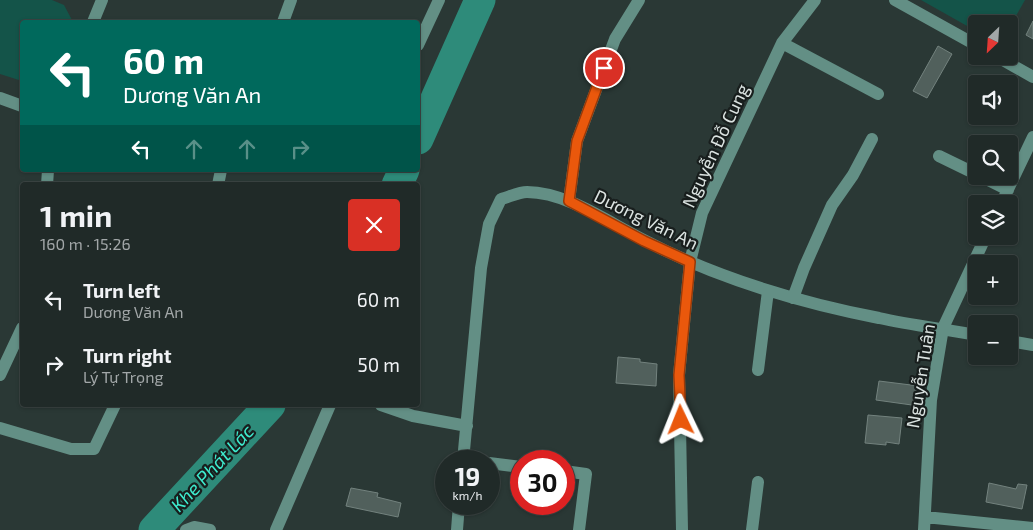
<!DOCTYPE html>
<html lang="en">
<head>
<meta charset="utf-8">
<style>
	body { margin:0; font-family:"Exo 2",sans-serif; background:#283230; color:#f1f3f6; height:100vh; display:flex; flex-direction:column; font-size:19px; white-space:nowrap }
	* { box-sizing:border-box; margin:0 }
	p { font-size:16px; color:#a2a7a8 }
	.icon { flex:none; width:28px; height:28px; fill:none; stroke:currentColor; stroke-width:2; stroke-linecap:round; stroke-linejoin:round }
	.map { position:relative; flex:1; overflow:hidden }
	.panel { position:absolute; left:20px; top:182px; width:400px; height:225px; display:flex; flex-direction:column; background:#202a28; border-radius:5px; box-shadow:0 1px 4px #0004,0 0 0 1px #3d4645 }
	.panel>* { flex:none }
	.top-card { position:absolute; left:20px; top:20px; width:400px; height:152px; border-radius:5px; box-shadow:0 1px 4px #0004,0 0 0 1px #3d4645; background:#00695c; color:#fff; overflow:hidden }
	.needle { width:32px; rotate:205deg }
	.buttons { position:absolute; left:968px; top:15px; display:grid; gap:10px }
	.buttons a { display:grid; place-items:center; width:50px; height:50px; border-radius:5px; background:#202a28; box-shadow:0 1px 4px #0004,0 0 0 1px #3d4645; font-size:25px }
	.speed { position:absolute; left:435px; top:450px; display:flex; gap:10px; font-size:25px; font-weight:700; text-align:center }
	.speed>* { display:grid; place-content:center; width:65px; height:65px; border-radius:50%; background:#202a28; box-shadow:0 1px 4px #0004,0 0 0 1px #3d4645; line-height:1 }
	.speed small { font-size:12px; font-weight:400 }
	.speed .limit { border:8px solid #d22; background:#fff; color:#111 }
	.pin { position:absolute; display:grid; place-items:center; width:42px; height:42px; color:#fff; margin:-21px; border:2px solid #fff; border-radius:50%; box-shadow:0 1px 5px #0007 }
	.me { position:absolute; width:55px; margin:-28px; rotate:358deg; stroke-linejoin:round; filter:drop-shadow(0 0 4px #0008) }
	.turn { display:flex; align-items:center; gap:18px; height:105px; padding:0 20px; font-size:22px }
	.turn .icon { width:65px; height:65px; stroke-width:2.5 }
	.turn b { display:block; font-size:35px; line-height:42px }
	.lanes { display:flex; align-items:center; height:48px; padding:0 20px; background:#0003; justify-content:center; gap:25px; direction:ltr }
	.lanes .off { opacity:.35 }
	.round { display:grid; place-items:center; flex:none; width:52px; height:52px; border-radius:5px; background:#283230 }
	.head { display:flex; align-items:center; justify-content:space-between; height:85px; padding:0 20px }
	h1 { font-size:30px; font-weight:700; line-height:38px }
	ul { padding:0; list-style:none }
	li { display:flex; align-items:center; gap:15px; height:65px; padding:0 20px }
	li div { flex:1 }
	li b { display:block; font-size:19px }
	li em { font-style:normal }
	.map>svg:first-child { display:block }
	.green { fill:#145449 }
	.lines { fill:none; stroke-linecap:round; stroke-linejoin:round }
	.river { stroke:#2e8b7a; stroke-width:31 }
	.building { fill:#51605c; stroke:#73827e }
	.minor { stroke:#638f85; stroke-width:12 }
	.route-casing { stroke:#983908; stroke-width:12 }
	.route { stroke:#ea580c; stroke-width:9 }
	.labels { text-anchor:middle; stroke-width:4.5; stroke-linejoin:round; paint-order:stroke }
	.street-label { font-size:18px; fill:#dce4e2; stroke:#181e1d }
	.water-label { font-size:19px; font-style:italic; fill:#3eebce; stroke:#181e1d }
</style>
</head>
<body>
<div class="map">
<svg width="1033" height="530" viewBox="0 0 1033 530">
	<rect width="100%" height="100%" fill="#2a3835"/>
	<path class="green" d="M0,0H52L64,5L73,22H22V81L0,74Z
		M921,0H1025L1009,28V24H976V31Z"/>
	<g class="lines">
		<path class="river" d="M418,139L480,0
			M397,185L404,170
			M154,530L270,405"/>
	</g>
	<path class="building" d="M1033,21V39L1026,35Z
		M938,46L952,54L927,98L913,91Z
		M618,357L640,359V362L657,364L656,386L616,383Z
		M879,381L919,386L918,395H920L919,406L876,400Z
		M868,415L902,418L899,444L886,442V445L865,443Z
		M989,483L1016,489L1018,484L1027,485L1022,509L986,502Z
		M351,488L378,493L377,497L401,503L398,517L346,506Z"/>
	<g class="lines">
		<path class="minor" d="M895,0L976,45
			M93,22L102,0
			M283,22L291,0
			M782,43L878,94
			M418,45L439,0
			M996,56L1033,77
			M0,98L22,106
			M939,156L976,174
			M980,176L1008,190
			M47,185L48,170
			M218,185L221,170
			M569,201L577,141L615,39L639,0
			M1001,204L1033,137
			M793,298L804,268L832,205L853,175L872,139
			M1009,341L1033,345
			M758,370L768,291
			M0,375L22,328
			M381,405L413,416L467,426
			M0,428L71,449H94L115,405
			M463,461L481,268L489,224L501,199C509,197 519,192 527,192C566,192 608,222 642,239C716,278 797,302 879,318C911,325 944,329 976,335
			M489,463L521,467
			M564,471L586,474L579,530
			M925,517L1033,528
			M186,530L194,527L210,530
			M276,530L330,405
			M457,530L459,504
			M682,530L679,375L690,262L702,213L782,43L815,0
			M752,530L758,482
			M924,530L931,400L943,328L986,236"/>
	</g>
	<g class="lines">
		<g class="route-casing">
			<path id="route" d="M604,68L577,141L569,201L644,241L690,262L679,375L681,420"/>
		</g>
		<use href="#route" class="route"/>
	</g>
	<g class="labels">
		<g class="street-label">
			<text transform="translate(716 146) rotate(-65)" y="6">Nguyễn Đỗ Cung</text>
			<text transform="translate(646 220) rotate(26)" y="6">Dương Văn An</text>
			<text transform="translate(921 376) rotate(-81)" y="6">Nguyễn Tuân</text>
		</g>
		<g class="water-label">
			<text transform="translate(212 468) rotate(-47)" y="7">Khe Phát Lác</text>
		</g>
	</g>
</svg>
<div class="buttons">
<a><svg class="needle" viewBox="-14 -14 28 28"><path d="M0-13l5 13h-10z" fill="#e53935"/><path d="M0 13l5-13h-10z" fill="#a2a7a8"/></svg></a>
<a><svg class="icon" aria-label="sound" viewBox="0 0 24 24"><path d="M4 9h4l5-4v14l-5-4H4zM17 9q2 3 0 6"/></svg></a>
<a><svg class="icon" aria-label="search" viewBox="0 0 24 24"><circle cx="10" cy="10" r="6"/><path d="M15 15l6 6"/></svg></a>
<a><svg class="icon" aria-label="layers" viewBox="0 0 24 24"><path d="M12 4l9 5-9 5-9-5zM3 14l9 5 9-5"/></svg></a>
<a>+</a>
<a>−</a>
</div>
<div class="speed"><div>19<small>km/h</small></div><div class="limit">30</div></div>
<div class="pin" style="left:604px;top:68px;background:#d93025"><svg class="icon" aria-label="arrive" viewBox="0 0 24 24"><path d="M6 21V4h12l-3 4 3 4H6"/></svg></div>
<svg class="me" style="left:681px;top:420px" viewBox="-20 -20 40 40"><path d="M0-17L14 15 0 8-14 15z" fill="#ea580c" stroke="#fff" stroke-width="4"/></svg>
<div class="top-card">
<div class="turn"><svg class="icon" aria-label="left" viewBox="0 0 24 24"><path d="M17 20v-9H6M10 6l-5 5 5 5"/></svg><div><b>60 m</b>Dương Văn An</div></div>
<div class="lanes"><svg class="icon" aria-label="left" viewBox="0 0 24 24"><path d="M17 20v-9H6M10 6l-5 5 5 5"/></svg><svg class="icon off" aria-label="ahead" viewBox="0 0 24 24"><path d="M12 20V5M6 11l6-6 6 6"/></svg><svg class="icon off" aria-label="ahead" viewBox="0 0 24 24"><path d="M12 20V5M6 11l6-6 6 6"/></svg><svg class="icon off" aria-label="right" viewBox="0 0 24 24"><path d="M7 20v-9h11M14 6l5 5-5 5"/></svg></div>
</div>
<section class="panel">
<div class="head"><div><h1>1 min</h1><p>160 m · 15:26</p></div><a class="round" style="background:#d93025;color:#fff"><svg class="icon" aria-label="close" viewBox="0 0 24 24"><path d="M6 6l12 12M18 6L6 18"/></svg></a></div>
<ul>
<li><svg class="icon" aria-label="left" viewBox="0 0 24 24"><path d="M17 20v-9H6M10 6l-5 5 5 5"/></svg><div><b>Turn left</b><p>Dương Văn An</p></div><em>60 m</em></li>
<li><svg class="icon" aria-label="right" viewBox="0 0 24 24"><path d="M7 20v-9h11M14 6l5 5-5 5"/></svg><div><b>Turn right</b><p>Lý Tự Trọng</p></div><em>50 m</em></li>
</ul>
</section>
</div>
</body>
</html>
